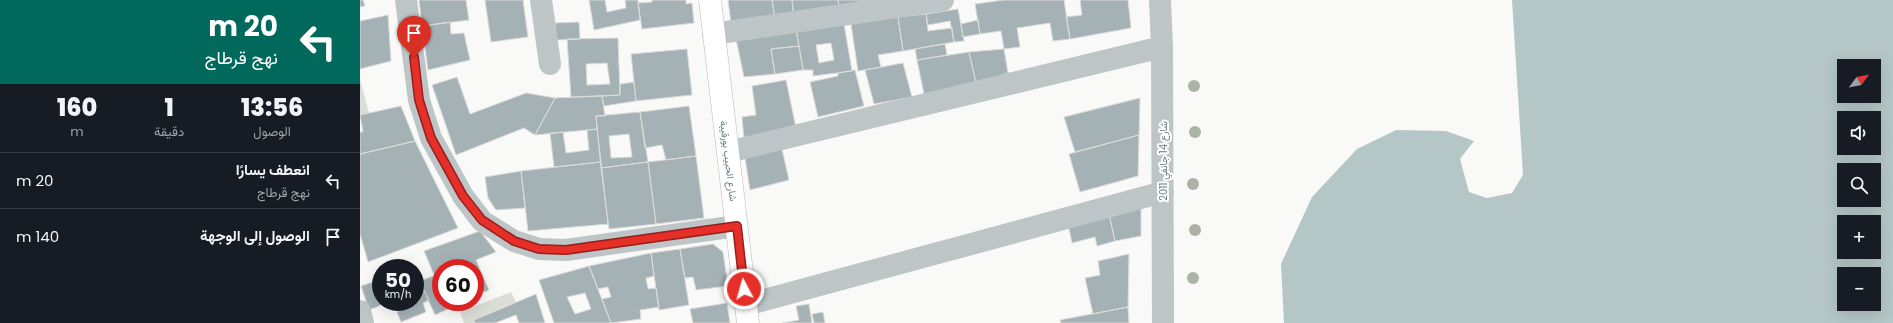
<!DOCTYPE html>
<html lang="ar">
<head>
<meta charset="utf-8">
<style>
	body { margin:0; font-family:Poppins,Vazirmatn,sans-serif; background:#242831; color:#f1f3f6; direction:rtl; height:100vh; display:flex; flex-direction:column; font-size:15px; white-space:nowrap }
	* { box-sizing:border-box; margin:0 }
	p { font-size:13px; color:#9ea1a6 }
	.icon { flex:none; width:22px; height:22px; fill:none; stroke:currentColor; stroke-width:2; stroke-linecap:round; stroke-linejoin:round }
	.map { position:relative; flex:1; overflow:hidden; direction:ltr }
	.panel { display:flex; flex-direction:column; background:#171b24; width:360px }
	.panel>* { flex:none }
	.guide { background:#00695c; color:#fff; overflow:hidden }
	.needle { width:26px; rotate:58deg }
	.buttons { position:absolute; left:1477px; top:59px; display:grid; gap:8px }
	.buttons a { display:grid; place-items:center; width:44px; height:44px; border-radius:0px; background:#171b24; box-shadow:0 4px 16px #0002; font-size:20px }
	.speed { position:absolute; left:12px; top:259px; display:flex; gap:8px; font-size:20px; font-weight:700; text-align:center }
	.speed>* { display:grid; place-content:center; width:52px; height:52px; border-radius:50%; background:#171b24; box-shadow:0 4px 16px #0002; line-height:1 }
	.speed small { font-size:10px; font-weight:400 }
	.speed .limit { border:6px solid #d22; background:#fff; color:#111 }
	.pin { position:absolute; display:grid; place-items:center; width:34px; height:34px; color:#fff; margin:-41px -17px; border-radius:50% 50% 50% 0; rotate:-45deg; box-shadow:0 0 4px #0007 }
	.pin .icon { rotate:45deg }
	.me { position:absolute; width:44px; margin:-22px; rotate:354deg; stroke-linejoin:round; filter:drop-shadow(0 0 3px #0008) }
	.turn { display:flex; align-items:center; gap:14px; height:84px; padding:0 16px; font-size:18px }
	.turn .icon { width:52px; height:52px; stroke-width:2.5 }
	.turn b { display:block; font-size:28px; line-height:34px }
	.eta { display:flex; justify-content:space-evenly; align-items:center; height:68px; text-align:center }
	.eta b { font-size:24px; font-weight:800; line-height:28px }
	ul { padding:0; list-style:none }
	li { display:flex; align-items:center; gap:12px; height:56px; padding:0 16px; border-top:1px solid #363941 }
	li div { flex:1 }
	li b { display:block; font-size:15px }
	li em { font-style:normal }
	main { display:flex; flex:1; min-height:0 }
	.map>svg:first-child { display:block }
	.green { fill:#daded6 }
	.water { fill:#b5c6c7; fill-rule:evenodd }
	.building { fill:#a4b1b5; stroke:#dbdbd9; fill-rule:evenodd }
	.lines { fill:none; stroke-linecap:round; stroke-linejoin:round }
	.major-casing { stroke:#b1b9bc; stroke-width:23 }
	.minor { stroke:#bdc5c7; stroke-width:22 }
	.major { stroke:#fff; stroke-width:22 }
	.tree { fill:#abb3a6 }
	.route-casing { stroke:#961f1b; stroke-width:10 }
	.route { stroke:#e72f29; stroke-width:7 }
	.labels { text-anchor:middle; stroke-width:4; stroke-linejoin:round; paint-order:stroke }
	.street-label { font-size:10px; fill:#637a82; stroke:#fff }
</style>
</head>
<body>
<main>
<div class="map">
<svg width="1533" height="323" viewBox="0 0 1533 323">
	<rect width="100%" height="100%" fill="#f9f9f7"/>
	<path class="green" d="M0,79L9,113L0,115Z
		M151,292L156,302L114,320L115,323H104L100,312Z"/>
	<path class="water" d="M1152,0H1533V323H924L921,264L952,197L997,149L1036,130L1086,131L1114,141L1100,159L1109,192L1127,198L1152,193L1163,175ZM1484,66H1514V96H1484ZM1484,118H1514V148H1484ZM1484,170H1514V200H1484ZM1484,222H1514V252H1484ZM1484,274H1514V304H1484Z"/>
	<path class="building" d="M0,0H3L5,6L0,7Z
		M59,0H106L109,20L62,26Z
		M125,0H163L168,37L131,42Z
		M229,0H245L247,12L266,8L265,0H278L280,20L234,30Z
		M292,0H326V4L332,3L334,23L282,29L278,3L292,2Z
		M368,0H412L415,19L371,23Z
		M412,0H432L434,18L415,19Z
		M432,0H478L480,11L434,18Z
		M478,0H523L480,11Z
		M643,0H704L710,39L693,41L690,23L657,28L660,47L644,49L641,31L620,34L615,4Z
		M720,0H768L771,28L710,39L706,17L722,15Z
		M598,9L604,41L594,42L590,21L568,25L566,14Z
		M566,14L568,31L592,28L594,42L543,51L538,17Z
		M28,15L31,61L0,69V21Z
		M538,17L543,51L518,55L521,67L498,71L491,24Z
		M618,20L620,34L603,37L601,24Z
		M90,22L91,34L104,33L110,60L68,70L62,26Z
		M219,22L220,39L197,40L195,23Z
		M484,24L492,71L453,76V70H443L436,29ZM471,43L474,60L459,63L456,45Z
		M436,29L439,46L411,49L415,74L384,77L376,39Z
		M258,38L260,95L211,97L207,39ZM247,63L250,84L227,85L226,64Z
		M585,44L587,55L557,60L555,49Z
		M439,46L443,70L415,74L411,49Z
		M327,49L332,95L276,101L271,54Z
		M644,49L648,73L616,83L609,52Z
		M609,52L616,83L564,94L557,60Z
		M543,63L552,97L514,104L505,70Z
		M495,70L504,106L458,117L450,82L478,76V73Z
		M97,77L110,114L166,93L195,98L175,135L164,128L96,155L72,85Z
		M426,80L436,128L384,139L382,117L396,115L392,86Z
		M274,82L276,101L244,106L242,96L260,95V84Z
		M242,96L245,116H236L237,129L175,135L195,98Z
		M780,98L779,135L715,152L704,117Z
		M41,106L55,141L0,154V132H3L0,115Z
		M329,106L336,156L306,160L302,145L285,148L280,112Z
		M280,112L288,162L241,168L236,116ZM269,134L272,157L251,158L249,136Z
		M237,129L241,162L194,167L190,133L203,132L206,153L229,150L227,130Z
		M779,135L778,176L720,192L709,154Z
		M55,141L98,228L8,262L0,234V154Z
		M422,149L429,180L390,190L385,158Z
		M336,156L344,218L296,224L288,162Z
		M241,162L248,224L168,231L161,171Z
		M288,162L296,224L249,229L241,168Z
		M161,171L165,208L136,210L128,198L125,177Z
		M781,205V236L755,241L749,214Z
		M749,214L755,241L737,246L735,237L712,243L708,224Z
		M120,231L136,252L116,260L129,290L115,296V268H81V273L74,275L64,251Z
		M353,244L363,252L368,286L336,290L333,277L325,278L320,249Z
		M320,249L329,305L299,310L291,253Z
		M291,253L294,276L286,278L288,289L296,288L299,307L280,310L281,319L251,323L242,299L251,297L248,287L238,289L229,266Z
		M769,254L768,307L733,314L725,278L740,275L738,261Z
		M229,266L251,323H194L179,280ZM225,293L231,309L215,314L207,297Z
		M55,272L63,289L55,292Z
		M81,273V302H103L75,315L60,281Z
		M13,282L17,293L21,291V302H29L9,310L1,286Z
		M63,289L69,300L63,303L66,312L41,322L37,312L44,308L42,302H55V292Z
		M176,294L185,323H159L156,315L135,323H115L114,320Z
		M367,303L370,323H333L330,309Z
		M449,304L452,323H422L439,320L436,306Z
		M768,307L769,323H701L700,320Z
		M463,312L465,323H454L452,314Z"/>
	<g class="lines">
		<g class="major-casing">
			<path id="major" d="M350,0L388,323"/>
		</g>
		<path class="minor" d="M46,0L59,100L71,138L103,196L122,221L154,241L179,249L206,250L377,226
			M181,0L190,64
			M800,0L802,47L803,323
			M353,34L583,0
			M368,152L802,47
			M386,305L803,192
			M0,311L3,323"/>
		<use href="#major" class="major"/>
	</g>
	<g class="tree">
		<circle cx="834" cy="86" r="6"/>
		<circle cx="835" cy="132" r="6"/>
		<circle cx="833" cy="184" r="6"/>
		<circle cx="835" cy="230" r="6"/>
		<circle cx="833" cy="278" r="6"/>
	</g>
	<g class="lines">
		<g class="route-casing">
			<path id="route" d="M54,57L59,100L71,138L103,196L122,220L154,241L179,249L206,250L377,226L384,289"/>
		</g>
		<use href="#route" class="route"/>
	</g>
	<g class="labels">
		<g class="street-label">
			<text transform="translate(369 161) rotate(83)" y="4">شارع الحبيب بورقيبة</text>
			<text transform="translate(803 161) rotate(-90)" y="4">شارع 14 جانفي 2011</text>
		</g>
	</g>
</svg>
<div class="buttons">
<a><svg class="needle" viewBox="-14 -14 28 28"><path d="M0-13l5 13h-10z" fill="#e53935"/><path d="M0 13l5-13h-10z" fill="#9ea1a6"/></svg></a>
<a><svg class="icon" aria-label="sound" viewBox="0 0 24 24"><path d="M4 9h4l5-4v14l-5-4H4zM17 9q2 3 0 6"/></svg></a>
<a><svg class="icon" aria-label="search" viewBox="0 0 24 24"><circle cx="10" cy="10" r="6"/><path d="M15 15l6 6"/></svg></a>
<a>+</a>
<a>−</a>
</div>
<div class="speed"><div>50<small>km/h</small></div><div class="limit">60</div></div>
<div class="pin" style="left:54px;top:57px;background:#d93025"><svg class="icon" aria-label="arrive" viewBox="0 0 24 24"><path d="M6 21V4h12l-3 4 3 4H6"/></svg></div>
<svg class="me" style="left:384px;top:289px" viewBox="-20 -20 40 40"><circle r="17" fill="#e72f29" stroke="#fff" stroke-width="3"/><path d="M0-11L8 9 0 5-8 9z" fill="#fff"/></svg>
</div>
<section class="panel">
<div class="guide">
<div class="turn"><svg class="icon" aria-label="left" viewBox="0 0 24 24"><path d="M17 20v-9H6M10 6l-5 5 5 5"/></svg><div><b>20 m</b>نهج قرطاج</div></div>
</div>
<div class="eta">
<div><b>13:56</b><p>الوصول</p></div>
<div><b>1</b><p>دقيقة</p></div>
<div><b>160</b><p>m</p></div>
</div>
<ul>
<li><svg class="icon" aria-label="left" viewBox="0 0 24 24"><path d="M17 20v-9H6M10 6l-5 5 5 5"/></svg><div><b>انعطف يسارًا</b><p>نهج قرطاج</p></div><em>20 m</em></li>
<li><svg class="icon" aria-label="arrive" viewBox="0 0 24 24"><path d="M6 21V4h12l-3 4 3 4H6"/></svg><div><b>الوصول إلى الوجهة</b></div><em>140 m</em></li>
</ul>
</section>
</main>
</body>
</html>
